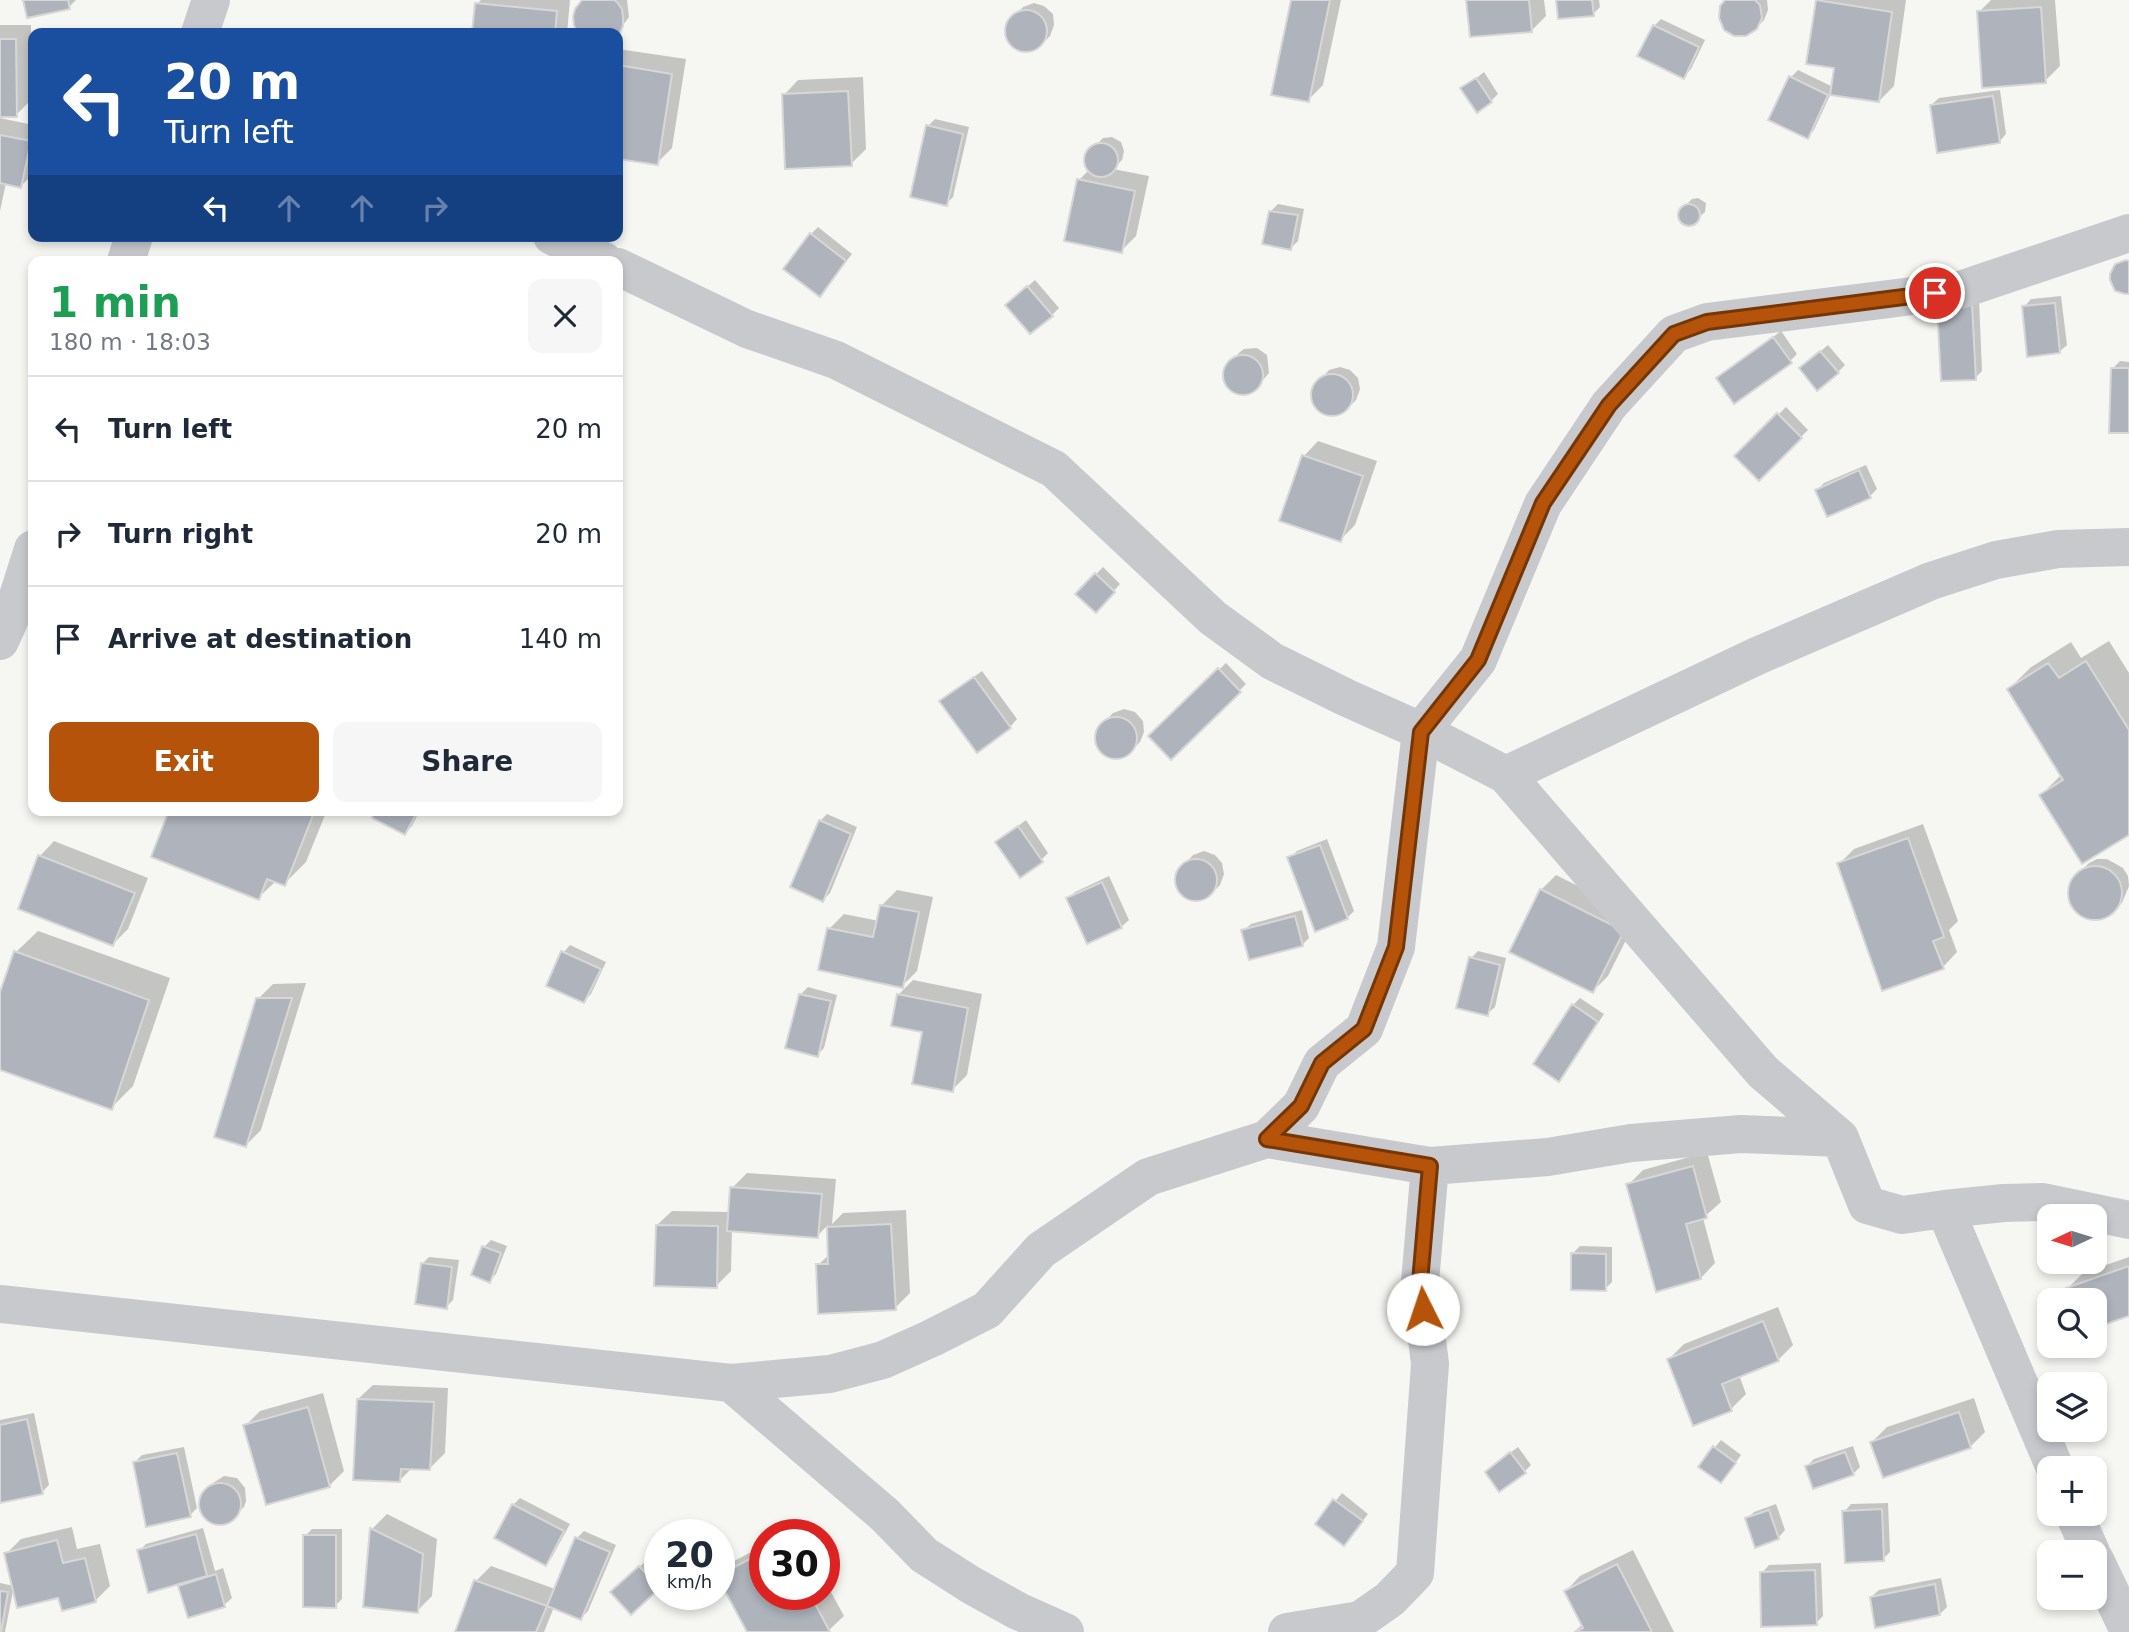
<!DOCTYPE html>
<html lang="en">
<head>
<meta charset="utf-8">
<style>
	body { margin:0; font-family:"DejaVu Sans",sans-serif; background:#f6f6f7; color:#1f2937; height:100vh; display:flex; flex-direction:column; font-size:26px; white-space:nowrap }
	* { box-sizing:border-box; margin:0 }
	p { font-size:23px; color:#747a83 }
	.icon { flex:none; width:38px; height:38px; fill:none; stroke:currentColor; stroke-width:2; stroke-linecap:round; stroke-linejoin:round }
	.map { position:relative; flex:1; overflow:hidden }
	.details { position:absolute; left:28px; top:256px; width:595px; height:560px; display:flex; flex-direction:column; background:#fff; border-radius:14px; box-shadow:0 4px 10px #0003 }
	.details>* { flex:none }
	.guide { position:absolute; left:28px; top:28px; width:595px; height:214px; border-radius:14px; box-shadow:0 4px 10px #0003; background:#1a4fa0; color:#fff; overflow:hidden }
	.needle { width:46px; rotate:266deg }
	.buttons { position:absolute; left:2037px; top:1204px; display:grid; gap:14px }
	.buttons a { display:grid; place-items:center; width:70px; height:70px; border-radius:14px; background:#fff; box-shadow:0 4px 10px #0003; font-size:35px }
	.speed { position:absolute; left:644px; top:1519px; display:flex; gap:14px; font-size:35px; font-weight:700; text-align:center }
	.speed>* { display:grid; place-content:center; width:91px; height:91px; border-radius:50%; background:#fff; box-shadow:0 4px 10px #0003; line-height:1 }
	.speed small { font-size:18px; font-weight:400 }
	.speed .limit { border:10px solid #d22; background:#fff; color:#111 }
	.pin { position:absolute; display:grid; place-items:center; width:60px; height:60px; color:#fff; margin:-30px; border:4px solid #fff; border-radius:50%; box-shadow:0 2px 7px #0007 }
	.me { position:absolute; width:77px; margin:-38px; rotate:356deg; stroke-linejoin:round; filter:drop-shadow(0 0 5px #0008) }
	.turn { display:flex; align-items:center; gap:24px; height:147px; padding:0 21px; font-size:32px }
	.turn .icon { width:91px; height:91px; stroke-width:2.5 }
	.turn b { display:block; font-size:49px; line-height:60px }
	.lanes { display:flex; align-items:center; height:66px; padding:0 21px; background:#0003; justify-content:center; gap:35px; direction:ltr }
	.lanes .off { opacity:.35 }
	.round { display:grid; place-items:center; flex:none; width:74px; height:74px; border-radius:14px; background:#f6f6f7 }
	.headline { display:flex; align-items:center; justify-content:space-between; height:119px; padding:0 21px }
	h1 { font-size:42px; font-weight:600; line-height:52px; color:#1e9e55 }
	.primary-button { display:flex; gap:14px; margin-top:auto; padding:14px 21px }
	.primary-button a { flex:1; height:80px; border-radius:14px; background:#b45309; color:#fff; font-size:28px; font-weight:600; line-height:80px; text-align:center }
	.primary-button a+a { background:#f6f6f7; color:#1f2937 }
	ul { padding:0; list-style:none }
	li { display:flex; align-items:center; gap:21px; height:105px; padding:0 21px; border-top:2px solid #e0e1e3 }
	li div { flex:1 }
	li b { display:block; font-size:26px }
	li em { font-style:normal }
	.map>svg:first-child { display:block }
	.shadow { fill:#0003 }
	.building { fill:#aeb3bc; stroke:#d7d8d6; stroke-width:2 }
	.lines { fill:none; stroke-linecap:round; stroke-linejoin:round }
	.minor { stroke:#c7c9cd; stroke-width:38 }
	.route-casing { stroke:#753606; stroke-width:18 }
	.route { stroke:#b45309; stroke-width:12 }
</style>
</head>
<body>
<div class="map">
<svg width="2129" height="1632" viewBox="0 0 2129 1632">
	<rect width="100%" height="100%" fill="#f6f7f3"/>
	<path class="shadow" d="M25,0H76L69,7Z
		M481,0H570L567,33H474L477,4Z
		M584,0H627L629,17L617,33H580Z
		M1293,0H1341L1323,85L1308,100Z
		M1468,0H1544L1546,16L1531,31Z
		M1557,0H1599L1600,7L1593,14Z
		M1727,0H1767L1768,10L1764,20L1756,28Z
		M1819,0H1906L1894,86L1879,101L1831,93L1814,130L1807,137L1791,77L1798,70L1833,87L1836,67L1818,1Z
		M1991,0H2055L2060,66L2045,81L1979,12Z
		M1034,3L1044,6L1053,14L1054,25L1050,36L1042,44L1032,50H1021L1011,45L1006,35L1008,23L1023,7Z
		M1661,19L1705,40L1691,69L1684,77L1654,26Z
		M0,25H31V100L16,115H0Z
		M618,49L686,59L672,148L657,163L618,157Z
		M1484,72L1498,94L1491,101L1463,89Z
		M863,77L866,149L851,164L784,95L798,80Z
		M2000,90L2006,134L1999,142L1931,105L1939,98Z
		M0,118L33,125V174L21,186L6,183L0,211Z
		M935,119L969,127L953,197L946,204L928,126Z
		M1112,137L1121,142L1124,151L1122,160L1113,169L1149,176L1136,236L1121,251L1079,180L1090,169L1087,163L1088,153L1103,138Z
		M1698,198L1706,203L1705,212L1692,223L1685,222L1680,215L1682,209L1692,199Z
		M1278,204L1304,209L1298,241L1291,248L1271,211Z
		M818,227L852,254L820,295L811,234Z
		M1035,280L1059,308L1052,315L1015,298Z
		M2061,296L2067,345L2059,352L2024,307L2031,299Z
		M1979,299L1982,371L1975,378L1939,307Z
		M1781,331L1797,354L1790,361L1718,379Z
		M1828,345L1845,365L1838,372L1809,361Z
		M1257,348L1267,355L1269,373L1257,387L1246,393L1234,391L1230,387L1225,377L1228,365L1240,352L1244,349Z
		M2120,361L2129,362V431L2113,368Z
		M1340,367L1350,370L1358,378L1360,389L1356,400L1348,408L1338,414H1327L1317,408L1312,398L1314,387L1329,370Z
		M1786,407L1808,430L1759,478L1737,456Z
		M1318,441L1377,461L1355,525L1340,540L1304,456Z
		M1866,465L1877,489L1870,496L1817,490L1824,483Z
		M1103,567L1120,584L1096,611L1077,594Z
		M2109,641L2129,673V832L2041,795L2062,774L2009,689L2031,667L2071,642L2081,658Z
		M1226,663L1246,684L1171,758L1150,736Z
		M982,671L1017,719L1010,727L949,695Z
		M1124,709L1135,712L1143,721L1144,732L1140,742L1132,750L1122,757H1111L1101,751L1096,741L1098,729L1113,713Z
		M171,810H327L306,862L284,884L276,881L258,898Z
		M377,810H420L412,826L405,833Z
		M827,814L857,827L830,893L823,900L820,821Z
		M1026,820L1048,853L1041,860L997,842Z
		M1923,824L1958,921L1949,930L1957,952L1943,967L1839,864L1854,849Z
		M1327,839L1354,911L1347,918L1290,858L1297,851Z
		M54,841L148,878L128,929L113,944L20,908L40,856Z
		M1204,851L1215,855L1222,863L1224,874L1220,885L1212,893L1203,899L1191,900L1182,893L1177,884L1178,872L1193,855Z
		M2097,859H2107L2123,868L2128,876L2129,886L2122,903L2106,917L2096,919L2078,913L2069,897L2070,887L2074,878L2089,863Z
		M1556,875L1638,916L1608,976L1593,991L1541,890Z
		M1109,876L1129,920L1121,927L1068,899L1075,892Z
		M897,890L933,897L917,971L902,986L829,929L844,914L879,921L882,905Z
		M1302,910L1309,938L1302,945L1243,931L1251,924Z
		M38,931L170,978L133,1086L111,1108L0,1068V997L16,952Z
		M570,945L606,962L591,994L584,1001L563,953Z
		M1478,951L1506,958L1495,1007L1487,1014L1471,958Z
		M913,980L982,994L967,1075L952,1090L924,1030L898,995Z
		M306,983L261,1130L246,1145L258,999L273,984Z
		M808,987L837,995L824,1048L817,1055L801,994Z
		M1580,998L1604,1014L1566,1072L1559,1079L1573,1005Z
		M1707,1152L1721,1202L1703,1218L1715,1263L1701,1278L1628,1185L1643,1170Z
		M747,1173L836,1179L832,1224L843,1213L906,1210L910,1293L895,1308L818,1265L830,1254L828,1225L817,1236L732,1229L731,1271L716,1286L657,1225L672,1211L730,1212L732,1188Z
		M491,1240L507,1246L496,1274L489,1281L484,1247Z
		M1580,1246L1612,1247V1282L1605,1289L1573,1253Z
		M429,1257L459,1260L453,1300L446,1307L422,1264Z
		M2129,1257V1314L2095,1326V1300H2072L2068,1288L2083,1273Z
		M1778,1307L1793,1345L1778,1360L1739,1375L1746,1394L1731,1409L1669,1359L1684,1344Z
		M373,1385L448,1388L445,1453L430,1468H412L400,1480L358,1399Z
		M323,1393L344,1471L329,1486L245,1426L260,1411Z
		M1974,1398L1985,1432L1970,1447L1872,1442L1887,1427Z
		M34,1413L49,1485L42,1492L0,1501V1420Z
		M1721,1440L1741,1455L1728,1473L1700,1466Z
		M1853,1446L1860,1467L1853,1474L1807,1466L1814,1459Z
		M184,1447L197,1508L190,1515L134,1463L142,1455Z
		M1518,1447L1531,1465L1524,1472L1494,1465Z
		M224,1476L237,1478L245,1488L246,1501L244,1507L226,1523L213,1522L203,1514L200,1502L206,1490L213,1483Z
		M1342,1493L1368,1514L1351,1536L1317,1524Z
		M520,1498L570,1524L552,1557L545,1564L513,1505Z
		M1888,1503L1890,1552L1883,1559L1844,1512L1851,1504Z
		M1776,1504L1785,1530L1778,1538L1747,1519L1754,1512Z
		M387,1514L437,1539L432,1596L417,1611L365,1606L372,1529Z
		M72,1527L77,1549L100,1544L110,1586L95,1601L60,1596L14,1586L5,1632H0V1583L14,1586L6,1554L21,1539Z
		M203,1528L215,1571L223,1568L232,1598L224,1605L189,1616L179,1582L139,1551L146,1544Z
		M797,1528L801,1535H784Z
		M312,1529H342V1599L335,1606L305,1536Z
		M584,1531L616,1545L588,1611L581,1618L554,1607L544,1632H457L476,1581L491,1566L555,1589L577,1538Z
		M765,1545V1594H824V1579L844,1616L829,1630L826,1632H749L719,1576L734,1561Z
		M1633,1550L1674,1632H1574L1583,1624L1566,1591L1580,1576Z
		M647,1560L660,1574V1586L631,1613L619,1585Z
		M1821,1563L1823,1616L1816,1623L1762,1573L1769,1565Z
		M1941,1578L1947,1607L1940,1614L1871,1597L1879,1590Z"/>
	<path class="building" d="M23,0H68L70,9L27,18Z
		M582,0H614L617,2L622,9L623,18V26L620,33L618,35V33H577L574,25L573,17L575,9Z
		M1291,0H1330L1309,102L1271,95Z
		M1466,0H1529L1532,32L1470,37Z
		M1556,0H1592L1594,16L1558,19Z
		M1725,0H1755L1760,5L1762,18L1757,29L1746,36H1734L1724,30L1719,18L1720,6Z
		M1816,0L1892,12L1879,102L1830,95L1834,68L1806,64Z
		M475,3L557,11L555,33H472Z
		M2041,7L2046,83L1982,88L1977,11Z
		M1005 31a21 21 0 1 1 42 0a21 21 0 1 1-42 0Z
		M1653,25L1699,47L1684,79L1637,56Z
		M0,39H16L17,117H0Z
		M618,65L672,74L658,165L618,159Z
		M1789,76L1828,95L1808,139L1768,120Z
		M1476,78L1492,102L1477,113L1460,88Z
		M848,91L852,166L785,169L782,94Z
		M1993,96L2000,143L1937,153L1930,105Z
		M926,125L963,134L947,206L910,197Z
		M0,135L31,141L21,188L0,183Z
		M1084 160a17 17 0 1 1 34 0a17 17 0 1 1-34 0Z
		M1077,179L1135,191L1122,253L1064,241Z
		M1678 215a11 11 0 1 1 22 0a11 11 0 1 1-22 0Z
		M1269,211L1298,215L1291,250L1262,244Z
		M810,233L846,261L820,297L783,269Z
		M2126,260L2129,261V294H2125L2115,291L2110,280V274L2115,264Z
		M1027,286L1053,316L1030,334L1005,305Z
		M2055,303L2060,353L2027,357L2022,306Z
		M1972,305L1976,380L1941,381L1937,307Z
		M1773,337L1792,363L1734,404L1716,378Z
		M1820,351L1839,373L1817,391L1799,368Z
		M1223 375a20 20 0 1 1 40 0a20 20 0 1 1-40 0Z
		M2111,368H2129V433H2109Z
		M1311 395a21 21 0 1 1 42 0a21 21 0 1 1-42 0Z
		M1777,413L1802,438L1759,481L1734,456Z
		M1302,455L1363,476L1341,542L1279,521Z
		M1859,470L1871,498L1827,517L1815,490Z
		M1095,573L1115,592L1096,613L1075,594Z
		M2086,661L2129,730V835L2082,864L2039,795L2063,780L2007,689L2048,663L2059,678Z
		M1218,668L1241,692L1171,760L1148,736Z
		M974,677L1011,728L977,753L939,701Z
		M1095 738a21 21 0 1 1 42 0a21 21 0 1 1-42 0Z
		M169,810H315L285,886L267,879L259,900L151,857Z
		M375,810H418L405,835L372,818Z
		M819,820L851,834L823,902L790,887Z
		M1018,826L1043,862L1020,878L995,842Z
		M1908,838L1944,937L1933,941L1944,969L1882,991L1837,863Z
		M1320,845L1348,919L1315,932L1287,857Z
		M38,855L135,893L113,946L18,909Z
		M1175 880a21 21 0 1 1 42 0a21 21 0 1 1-42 0Z
		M2068 893a27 27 0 1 1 54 0a27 27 0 1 1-54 0Z
		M1102,882L1122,928L1087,944L1066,898Z
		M1540,889L1624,931L1593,993L1509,952Z
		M880,905L919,912L903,988L818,970L827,928L873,937Z
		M1295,916L1303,946L1249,960L1241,930Z
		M14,951L149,1000L112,1110L0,1070V992Z
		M561,951L601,969L584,1003L546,986Z
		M1469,957L1500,965L1488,1016L1456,1008Z
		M799,994L831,1001L818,1057L785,1048Z
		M897,994L968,1008L953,1092L912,1084L922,1032L891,1026Z
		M256,998H292L246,1147L214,1137Z
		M1572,1004L1598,1022L1559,1082L1533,1064Z
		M1693,1166L1707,1218L1686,1224L1701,1279L1656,1292L1626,1184Z
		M730,1187L822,1194L818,1238L727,1231Z
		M891,1224L896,1310L818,1314L816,1264H828L827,1227Z
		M656,1225L718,1226L717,1288L654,1286Z
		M482,1246L501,1253L490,1283L471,1275Z
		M1571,1253L1606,1254V1291L1571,1290Z
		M421,1263L452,1267L447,1309L415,1304Z
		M2129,1266V1316L2095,1328V1300H2070L2066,1288Z
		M1763,1321L1779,1361L1722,1384L1732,1411L1693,1426L1667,1359Z
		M357,1399L434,1402L430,1470L401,1469L400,1482L353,1480Z
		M308,1407L330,1487L266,1505L243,1425Z
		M1959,1412L1971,1448L1883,1478L1870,1442Z
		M27,1419L43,1494L0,1503V1425Z
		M1713,1446L1736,1463L1721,1483L1698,1467Z
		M1510,1452L1526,1473L1499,1492L1485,1472Z
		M1845,1452L1854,1475L1813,1489L1805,1466Z
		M177,1453L191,1517L146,1527L133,1462Z
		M199 1504a21 21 0 1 1 42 0a21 21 0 1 1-42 0Z
		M1333,1499L1363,1521L1344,1546L1315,1524Z
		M512,1504L564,1531L546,1566L494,1538Z
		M1882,1509L1884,1561L1845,1563L1842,1511Z
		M1769,1510L1779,1539L1755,1548L1745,1518Z
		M370,1528L423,1554L418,1613L363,1607Z
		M196,1534L207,1576L148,1593L137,1550Z
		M303,1535H336V1608L303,1607Z
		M575,1537L610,1552L581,1620L547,1606Z
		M57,1540L63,1563L85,1558L96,1602L62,1611L58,1598L17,1608L4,1553Z
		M765,1551V1594H810L830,1632H747L719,1580V1575Z
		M1617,1564L1652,1632H1575L1583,1628L1564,1591Z
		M639,1566L660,1588L631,1615L610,1592Z
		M1815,1570L1817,1625L1761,1627L1760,1572Z
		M216,1574L225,1607L188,1618L178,1586Z
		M474,1580L547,1606L536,1632H455Z
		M1935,1584L1940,1615L1875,1628L1870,1597Z
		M0,1591L8,1592L1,1632H0Z"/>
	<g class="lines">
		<path class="minor" d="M200,33L211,0
			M552,236L604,261
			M126,261L134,236
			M618,267L747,329L836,360L1054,469L1213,618L1272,661L1347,698L1421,731L1506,775L1763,1072L1840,1138L1867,1205L1902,1215L1945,1209
			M0,641L13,612L33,549
			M1506,775L1757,656L1931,581L1996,560L2058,549L2129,547
			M1267,1139L1301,1106L1322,1063L1364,1029L1396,947L1421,731L1478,660L1543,504L1609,405L1674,334L1707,322L1960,290L2129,233
			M0,1304L731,1383L830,1374L883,1360L932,1338L987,1310L1041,1250L1148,1177L1267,1139L1430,1166L1548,1157L1631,1143L1741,1134L1840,1138
			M731,1383L885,1515L924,1555L971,1585L1018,1611L1065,1632
			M2055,1468L1945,1209L2004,1203L2043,1202L2129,1220
			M2074,1514L2091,1552
			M2095,1560L2129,1631
			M1287,1632L1360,1620L1390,1599L1415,1573L1430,1364L1420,1282L1430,1166"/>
	</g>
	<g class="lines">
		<g class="route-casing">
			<path id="route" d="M1423,1309L1420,1282L1430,1166L1267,1139L1301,1106L1322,1063L1364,1029L1396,947L1421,732L1478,660L1543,503L1609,405L1674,334L1707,322L1935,293"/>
		</g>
		<use href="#route" class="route"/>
	</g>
</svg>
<div class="buttons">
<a><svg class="needle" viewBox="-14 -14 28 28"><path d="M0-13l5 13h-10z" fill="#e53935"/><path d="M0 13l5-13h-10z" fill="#747a83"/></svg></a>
<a><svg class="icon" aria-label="search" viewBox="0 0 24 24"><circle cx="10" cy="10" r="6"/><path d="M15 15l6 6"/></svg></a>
<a><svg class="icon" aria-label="layers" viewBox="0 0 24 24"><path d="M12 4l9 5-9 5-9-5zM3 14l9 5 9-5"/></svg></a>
<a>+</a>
<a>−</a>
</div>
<div class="speed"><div>20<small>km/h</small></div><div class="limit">30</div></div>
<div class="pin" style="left:1935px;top:293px;background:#d93025"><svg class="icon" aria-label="arrive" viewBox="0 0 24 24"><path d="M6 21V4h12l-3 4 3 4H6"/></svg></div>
<svg class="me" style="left:1423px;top:1309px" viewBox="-20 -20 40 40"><circle r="19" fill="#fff"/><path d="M0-13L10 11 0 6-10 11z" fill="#b45309"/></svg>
<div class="guide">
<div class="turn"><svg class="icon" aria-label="left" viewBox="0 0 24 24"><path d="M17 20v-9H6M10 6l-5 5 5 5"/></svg><div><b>20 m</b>Turn left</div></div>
<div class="lanes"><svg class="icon" aria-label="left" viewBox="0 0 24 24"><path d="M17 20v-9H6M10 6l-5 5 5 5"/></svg><svg class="icon off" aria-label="ahead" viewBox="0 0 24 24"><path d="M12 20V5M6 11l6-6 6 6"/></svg><svg class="icon off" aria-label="ahead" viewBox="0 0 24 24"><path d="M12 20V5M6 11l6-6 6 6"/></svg><svg class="icon off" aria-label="right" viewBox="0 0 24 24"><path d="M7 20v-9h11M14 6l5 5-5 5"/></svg></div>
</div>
<section class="details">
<div class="headline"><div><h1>1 min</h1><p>180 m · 18:03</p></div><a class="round"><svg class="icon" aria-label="close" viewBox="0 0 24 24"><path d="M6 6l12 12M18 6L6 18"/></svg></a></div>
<ul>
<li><svg class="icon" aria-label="left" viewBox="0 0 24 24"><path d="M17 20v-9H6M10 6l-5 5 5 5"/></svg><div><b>Turn left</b></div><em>20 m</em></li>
<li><svg class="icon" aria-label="right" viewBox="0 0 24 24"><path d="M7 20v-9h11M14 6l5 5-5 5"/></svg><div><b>Turn right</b></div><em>20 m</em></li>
<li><svg class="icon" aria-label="arrive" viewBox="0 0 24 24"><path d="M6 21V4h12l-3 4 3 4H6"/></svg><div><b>Arrive at destination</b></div><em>140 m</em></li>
</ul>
<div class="primary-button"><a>Exit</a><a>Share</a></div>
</section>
</div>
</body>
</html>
